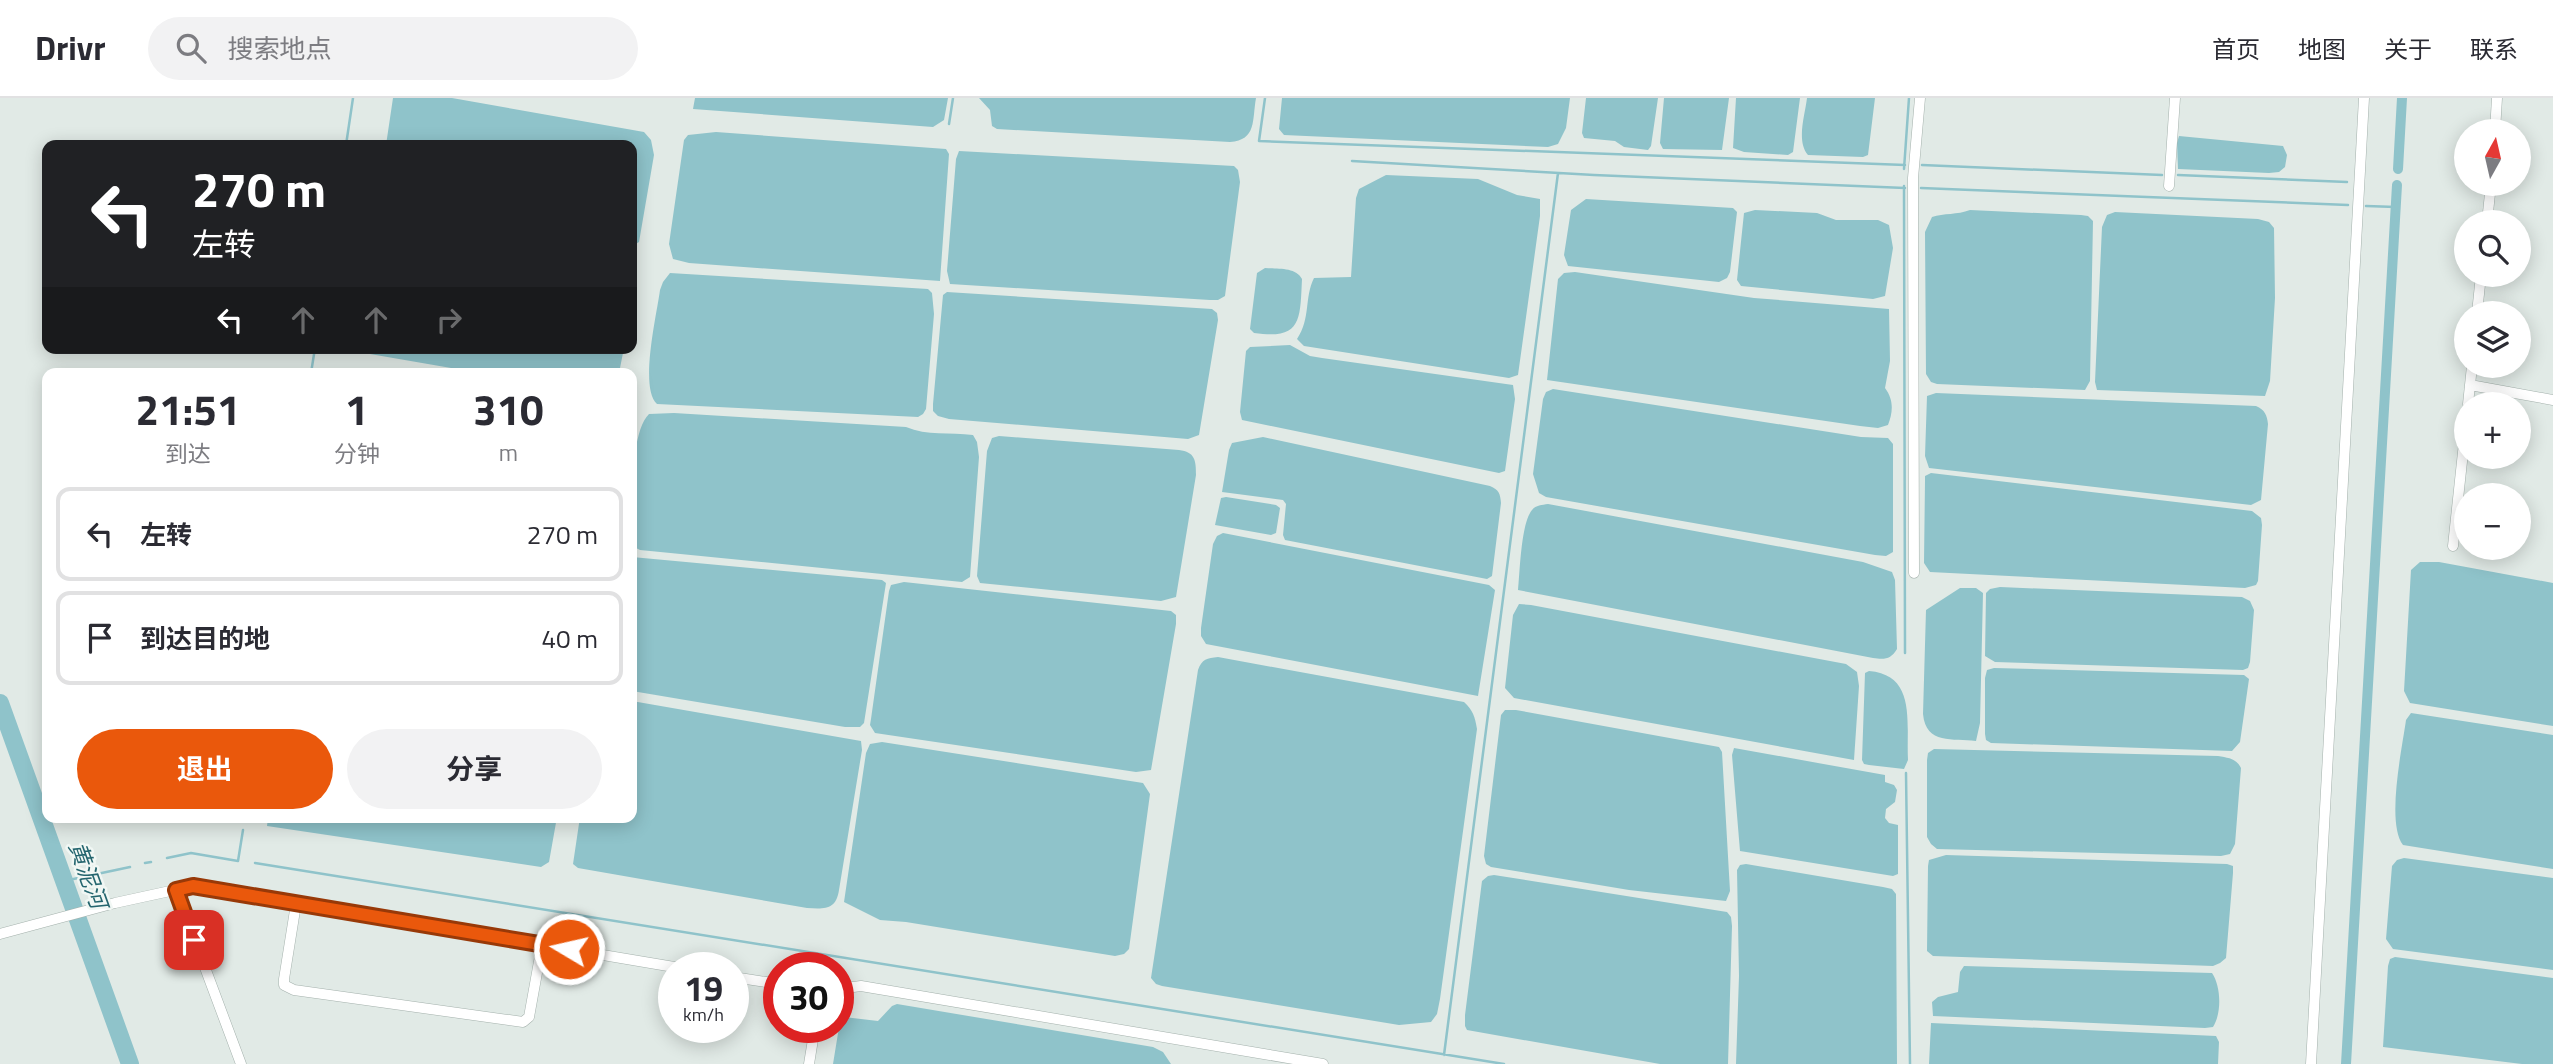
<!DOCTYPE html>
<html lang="zh">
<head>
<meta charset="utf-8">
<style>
	body { margin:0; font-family:"Titillium Web","Noto Sans SC",sans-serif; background:#f2f2f3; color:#2b2b33; height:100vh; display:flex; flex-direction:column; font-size:26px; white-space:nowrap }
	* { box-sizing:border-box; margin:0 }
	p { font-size:23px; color:#7c7c81 }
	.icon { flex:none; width:38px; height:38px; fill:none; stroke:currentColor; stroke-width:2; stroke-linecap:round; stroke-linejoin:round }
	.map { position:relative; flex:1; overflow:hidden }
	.panel { position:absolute; left:42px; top:270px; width:595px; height:455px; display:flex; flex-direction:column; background:#fff; border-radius:14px; box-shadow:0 4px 18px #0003 }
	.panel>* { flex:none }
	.guide { position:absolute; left:42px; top:42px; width:595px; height:214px; border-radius:14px; box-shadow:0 4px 18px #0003; background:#202124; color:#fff; overflow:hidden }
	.needle { width:46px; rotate:8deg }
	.buttons { position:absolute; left:2454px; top:21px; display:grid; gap:14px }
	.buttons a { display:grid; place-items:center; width:77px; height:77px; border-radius:50%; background:#fff; box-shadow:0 4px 18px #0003; font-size:35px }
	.speed { position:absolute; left:658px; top:854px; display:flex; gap:14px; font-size:35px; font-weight:700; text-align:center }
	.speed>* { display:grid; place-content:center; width:91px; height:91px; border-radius:50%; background:#fff; box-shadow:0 4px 18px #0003; line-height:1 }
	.speed small { font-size:18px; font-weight:400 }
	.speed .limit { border:10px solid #d22; background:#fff; color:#111 }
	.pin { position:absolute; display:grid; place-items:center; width:60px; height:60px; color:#fff; margin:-30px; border-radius:14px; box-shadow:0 4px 10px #0006 }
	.me { position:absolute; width:77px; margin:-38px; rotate:279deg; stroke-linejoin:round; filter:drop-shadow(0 0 5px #0008) }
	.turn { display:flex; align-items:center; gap:24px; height:147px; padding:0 35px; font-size:32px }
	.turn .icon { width:91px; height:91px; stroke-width:2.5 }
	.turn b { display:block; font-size:49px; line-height:60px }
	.lanes { display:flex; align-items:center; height:66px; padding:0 35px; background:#0003; justify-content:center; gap:35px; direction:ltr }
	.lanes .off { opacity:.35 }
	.eta { display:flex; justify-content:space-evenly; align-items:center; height:119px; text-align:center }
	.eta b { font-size:42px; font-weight:700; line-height:49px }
	.cta { display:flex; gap:14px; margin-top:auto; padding:14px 35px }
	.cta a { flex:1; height:80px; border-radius:42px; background:#ea580c; color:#fff; font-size:28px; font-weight:700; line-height:80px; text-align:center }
	.cta a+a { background:#f2f2f3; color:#2b2b33 }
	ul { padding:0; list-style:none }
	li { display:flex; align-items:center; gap:21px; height:94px; margin:0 14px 10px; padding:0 21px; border:4px solid #e1e1e2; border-radius:14px }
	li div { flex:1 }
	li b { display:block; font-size:26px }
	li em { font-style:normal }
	header { display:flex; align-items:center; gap:42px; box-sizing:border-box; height:98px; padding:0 35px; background:#fff; border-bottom:2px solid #e1e1e2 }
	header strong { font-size:33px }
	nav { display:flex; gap:38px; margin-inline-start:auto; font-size:24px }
	.search { width:490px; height:63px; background:#f2f2f3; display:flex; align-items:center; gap:18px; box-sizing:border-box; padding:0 24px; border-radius:38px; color:#7c7c81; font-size:26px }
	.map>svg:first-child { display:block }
	.water { fill:#8fc3ca }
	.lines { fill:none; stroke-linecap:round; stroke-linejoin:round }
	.stream { stroke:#8fc3ca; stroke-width:2.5 }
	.canal { stroke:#8fc3ca; stroke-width:10 }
	.river { stroke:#8fc3ca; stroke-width:18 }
	.minor-casing { stroke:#a4b1ac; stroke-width:11 }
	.minor { stroke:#fff; stroke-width:10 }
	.route-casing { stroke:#983908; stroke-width:18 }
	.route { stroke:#ea580c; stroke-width:12 }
	.labels { text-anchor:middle; stroke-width:5; stroke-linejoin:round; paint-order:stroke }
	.water-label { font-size:23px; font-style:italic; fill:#24656e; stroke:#f1f7f4 }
</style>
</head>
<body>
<header>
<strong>Drivr</strong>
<div class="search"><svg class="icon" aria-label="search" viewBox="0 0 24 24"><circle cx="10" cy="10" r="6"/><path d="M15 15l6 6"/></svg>搜索地点</div>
<nav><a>首页</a><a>地图</a><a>关于</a><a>联系</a></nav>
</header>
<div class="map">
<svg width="2553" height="966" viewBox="0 0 2553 966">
	<rect width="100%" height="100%" fill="#e1eae6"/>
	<path class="water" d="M393,0H452L644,34L651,42L654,57L639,144L632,148V47H386Z
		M695,0H948L944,22L933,29L693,11Z
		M979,0H1256C1252,22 1257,42 1230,44L997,31L992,28L990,12Z
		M1282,0H1570L1566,30L1558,46L1548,49L1284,37L1279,31Z
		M1586,0H1658L1651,48L1648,52L1624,49L1615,43L1584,40L1582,35Z
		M1664,0H1729L1722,52L1663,51L1660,45Z
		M1736,0H1800L1793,54L1788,57L1744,54L1733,50Z
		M1807,0H1875L1868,57L1863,59L1808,57C1796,43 1805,17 1807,0Z
		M716,34L946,51L949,56L940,183L689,165L673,161L669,146L684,42L688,37Z
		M2179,38L2283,48L2287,57L2285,69L2279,74L2269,75L2178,71L2177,45Z
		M959,53L1234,68L1238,72L1240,84L1225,198L1218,202H1210L950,186L947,173L956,61Z
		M1386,77L1478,81L1517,97L1540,101V118L1518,277L1509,280L1304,248L1297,241C1311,220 1304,200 1314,180L1351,179L1356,100L1359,91Z
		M1586,101L1733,110L1737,114L1730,174L1727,180L1719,184L1568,168L1564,157L1571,112Z
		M1755,112L1817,115L1836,122H1878L1889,127L1893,150L1885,198L1873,201L1741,188L1737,182L1744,115Z
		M1970,112L2081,117L2088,118L2093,123L2090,283L2085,292L1937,286L1931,284L1926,276L1925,134L1932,119C1944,115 1957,117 1970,112Z
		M2115,114L2258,121L2269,124L2274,130L2275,200L2270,283L2265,298L2097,292L2095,284L2102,129L2107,117Z
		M1265,170C1277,171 1296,169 1302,181C1300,222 1302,242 1254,235L1250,231L1257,175Z
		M1575,174L1754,200L1889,211L1890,263L1885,290C1894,302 1893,314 1888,327L1878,330L1860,328L1547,282L1558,181L1564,175Z
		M670,175L928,191L932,195L934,216L926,311L923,316L918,319L657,306C639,290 657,216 660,192L663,184Z
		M947,194L1212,211L1217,215L1218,222L1199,337L1188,341L949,321L938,318L933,313V306L943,197Z
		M1290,247L1310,258L1322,260L1513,287L1515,301L1505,373L1499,375L1242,322L1240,314L1246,253L1250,249Z
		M359,250H624L619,275H480L370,256Z
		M1553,291L1861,339L1888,340L1893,346V454L1886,458L1875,457L1546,399L1539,395L1533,376L1543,301L1546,294Z
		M1936,295L2256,308C2265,312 2267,317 2268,326L2261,402L2251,407L1929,370L1925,358L1927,298Z
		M674,315L906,329C927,338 950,334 973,337L977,344L979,359L970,479L962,484L640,452L632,448C631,420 629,335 649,316Z
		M999,338L1179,352C1195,354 1196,362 1196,377L1176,499L1161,503L980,485L977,478L987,353L992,340Z
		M1263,339L1490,388C1499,392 1500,395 1501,405L1492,478L1487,481L1285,442L1283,437L1286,406L1283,402L1222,394L1229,352L1232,345Z
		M1931,375L2252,413L2261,420L2262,427L2258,483L2256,487L2245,490L1930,474L1924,465L1925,383V378Z
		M1226,399L1276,407L1280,410L1276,435L1271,437L1215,427L1221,400Z
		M1548,406L1863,464L1892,474L1895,482L1897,551C1891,561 1885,562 1873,560L1518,492C1520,473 1521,425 1532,412C1536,407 1542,407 1548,406Z
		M1223,435L1489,487L1495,492L1478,598L1206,546L1201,538V530L1213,446L1217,438Z
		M632,459L882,482L886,485L864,625L860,629H845L632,593Z
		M2420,464H2439L2553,485V628L2410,605L2404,593L2411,472Z
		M904,484L1171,513L1176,517V526L1151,672L1136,674L875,635L870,627L871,621L889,493L891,487Z
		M2000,489L2242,499L2250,503L2254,512L2250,564L2248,570L2243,572L1995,564L1985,558L1986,495L1990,491Z
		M1960,490H1976L1983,495L1980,625L1976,643C1953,640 1926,647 1923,616L1926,512Z
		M1519,506L1531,507L1846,566L1857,574L1859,588L1854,662L1514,600L1505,590L1513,517Z
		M1218,559L1464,604C1473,612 1475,619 1477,631L1440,901L1437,916L1431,924L1399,927L1162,888L1156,886L1151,880L1198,572C1202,561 1207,560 1218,559Z
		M1994,570L2244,577L2249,581L2240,644L2232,653L1991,645L1986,642L1985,636V580L1987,572Z
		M1869,573C1917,577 1906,625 1908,662L1904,671L1869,667L1864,666L1862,662L1865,575Z
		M632,603L861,643L862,652L839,792C836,812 825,811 807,810L578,770L573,766L580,719H632Z
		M1505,612H1516L1719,649L1722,654L1730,793L1726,803L1629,792L1491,769L1486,766L1484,758L1501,617Z
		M2411,615L2553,637V771L2403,747C2386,725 2402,651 2406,622Z
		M882,644L1143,685L1150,696L1129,851L1124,856L1115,858L906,824L880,822L844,804L866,655L870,646Z
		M1734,650L1885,677V684L1894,687L1897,692L1895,704L1886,711L1885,720L1889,725L1898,727V776L1893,778L1740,753L1732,657Z
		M1934,651L2218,658C2228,660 2236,660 2241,670L2235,746L2230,756L2221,758L1937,751L1931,746L1927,739V662L1928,655Z
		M268,719H557L549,764L541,769L267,728Z
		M1946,757L2227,766L2233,768V775L2226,860L2220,865L2213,868L1933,858L1927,853L1928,768L1929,762Z
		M2404,760L2553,780V872L2393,851L2386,841L2392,768L2397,762Z
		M1746,766L1883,789L1892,791L1896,796L1897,966H1736L1739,878L1737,772L1740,767Z
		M1494,777L1727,814L1731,819L1732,828L1728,966H1660L1467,932L1465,928V917L1482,783L1488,778Z
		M2395,859L2553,880V966H2522L2383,949L2388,868L2390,861Z
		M1964,868L2212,875C2221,888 2222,915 2213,929L2205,930L1933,918L1932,904L1938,899L1958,894L1960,874Z
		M897,906L1153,949L1163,954L1171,966H833L840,923L844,919L878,923L892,908Z
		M1931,925L2216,938L2219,944L2218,966H1929Z"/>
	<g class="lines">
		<path class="stream" d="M1265,0L1259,43L1905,67
			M949,26L953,0
			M346,47L353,0
			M1352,63L1594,77L1905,90
			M1922,67L2162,77
			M1904,71L1909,0
			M2178,77L2347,84
			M1904,88L1905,555
			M1921,90L2348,107
			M2366,108L2396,109
			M311,275L315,250
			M1906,675L1910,966
			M167,760L191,755L238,763L243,732
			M145,765L151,764
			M255,765L1504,966
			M64,783L130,769
			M1444,957L1558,75"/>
		<path class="canal" d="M2398,71L2402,0
			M2346,966L2397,87"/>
		<path class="river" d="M0,605L130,966"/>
		<g class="minor-casing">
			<path id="minor" d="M2495,33L2497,0
				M2169,88L2175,0
				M2487,124L2491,86
				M2477,215L2481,177
				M2470,287L2553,302
				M2468,306L2472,268
				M2453,448L2466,326
				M1914,475L1913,80L1920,0
				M176,792L241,966
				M296,806L284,881V887L294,892L523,924L529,919L542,847
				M0,836L115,805L193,788L680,870
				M733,879L779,886
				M838,891L861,888L1323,966
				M809,966L815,929
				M2311,966L2364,0"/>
		</g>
		<use href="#minor" class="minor"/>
	</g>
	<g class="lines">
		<g class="route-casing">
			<path id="route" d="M194,842L176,792L193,788L569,851"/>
		</g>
		<use href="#route" class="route"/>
	</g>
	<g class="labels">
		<g class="water-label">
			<text transform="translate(88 777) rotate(70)" y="8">黄泥河</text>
		</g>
	</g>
</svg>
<div class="buttons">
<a><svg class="needle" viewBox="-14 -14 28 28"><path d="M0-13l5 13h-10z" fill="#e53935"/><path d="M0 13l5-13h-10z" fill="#7c7c81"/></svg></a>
<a><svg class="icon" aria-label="search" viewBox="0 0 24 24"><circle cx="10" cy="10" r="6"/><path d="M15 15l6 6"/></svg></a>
<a><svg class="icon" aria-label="layers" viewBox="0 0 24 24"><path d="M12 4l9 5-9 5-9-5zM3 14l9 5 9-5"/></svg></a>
<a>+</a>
<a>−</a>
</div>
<div class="speed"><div>19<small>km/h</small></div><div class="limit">30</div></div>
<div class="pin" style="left:194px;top:842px;background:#d93025"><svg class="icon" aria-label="arrive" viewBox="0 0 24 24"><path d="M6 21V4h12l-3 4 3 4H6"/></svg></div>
<svg class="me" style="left:569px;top:851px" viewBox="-20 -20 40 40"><circle r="17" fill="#ea580c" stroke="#fff" stroke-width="3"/><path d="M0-11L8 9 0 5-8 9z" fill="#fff"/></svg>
<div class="guide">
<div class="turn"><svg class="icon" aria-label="left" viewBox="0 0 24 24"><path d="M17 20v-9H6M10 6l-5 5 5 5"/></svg><div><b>270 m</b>左转</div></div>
<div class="lanes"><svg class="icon" aria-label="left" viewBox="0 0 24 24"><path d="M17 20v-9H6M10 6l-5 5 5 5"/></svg><svg class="icon off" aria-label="ahead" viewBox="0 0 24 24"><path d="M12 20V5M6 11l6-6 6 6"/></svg><svg class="icon off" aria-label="ahead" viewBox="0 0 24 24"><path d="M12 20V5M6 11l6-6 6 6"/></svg><svg class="icon off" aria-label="right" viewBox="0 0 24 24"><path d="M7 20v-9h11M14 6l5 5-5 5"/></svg></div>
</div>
<section class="panel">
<div class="eta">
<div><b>21:51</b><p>到达</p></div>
<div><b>1</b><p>分钟</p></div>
<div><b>310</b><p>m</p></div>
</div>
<ul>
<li><svg class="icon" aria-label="left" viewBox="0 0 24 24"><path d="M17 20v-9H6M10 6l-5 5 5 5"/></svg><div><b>左转</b></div><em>270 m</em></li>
<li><svg class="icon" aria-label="arrive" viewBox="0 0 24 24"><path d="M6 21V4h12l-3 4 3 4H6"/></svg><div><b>到达目的地</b></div><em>40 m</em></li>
</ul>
<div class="cta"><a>退出</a><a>分享</a></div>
</section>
</div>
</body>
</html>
